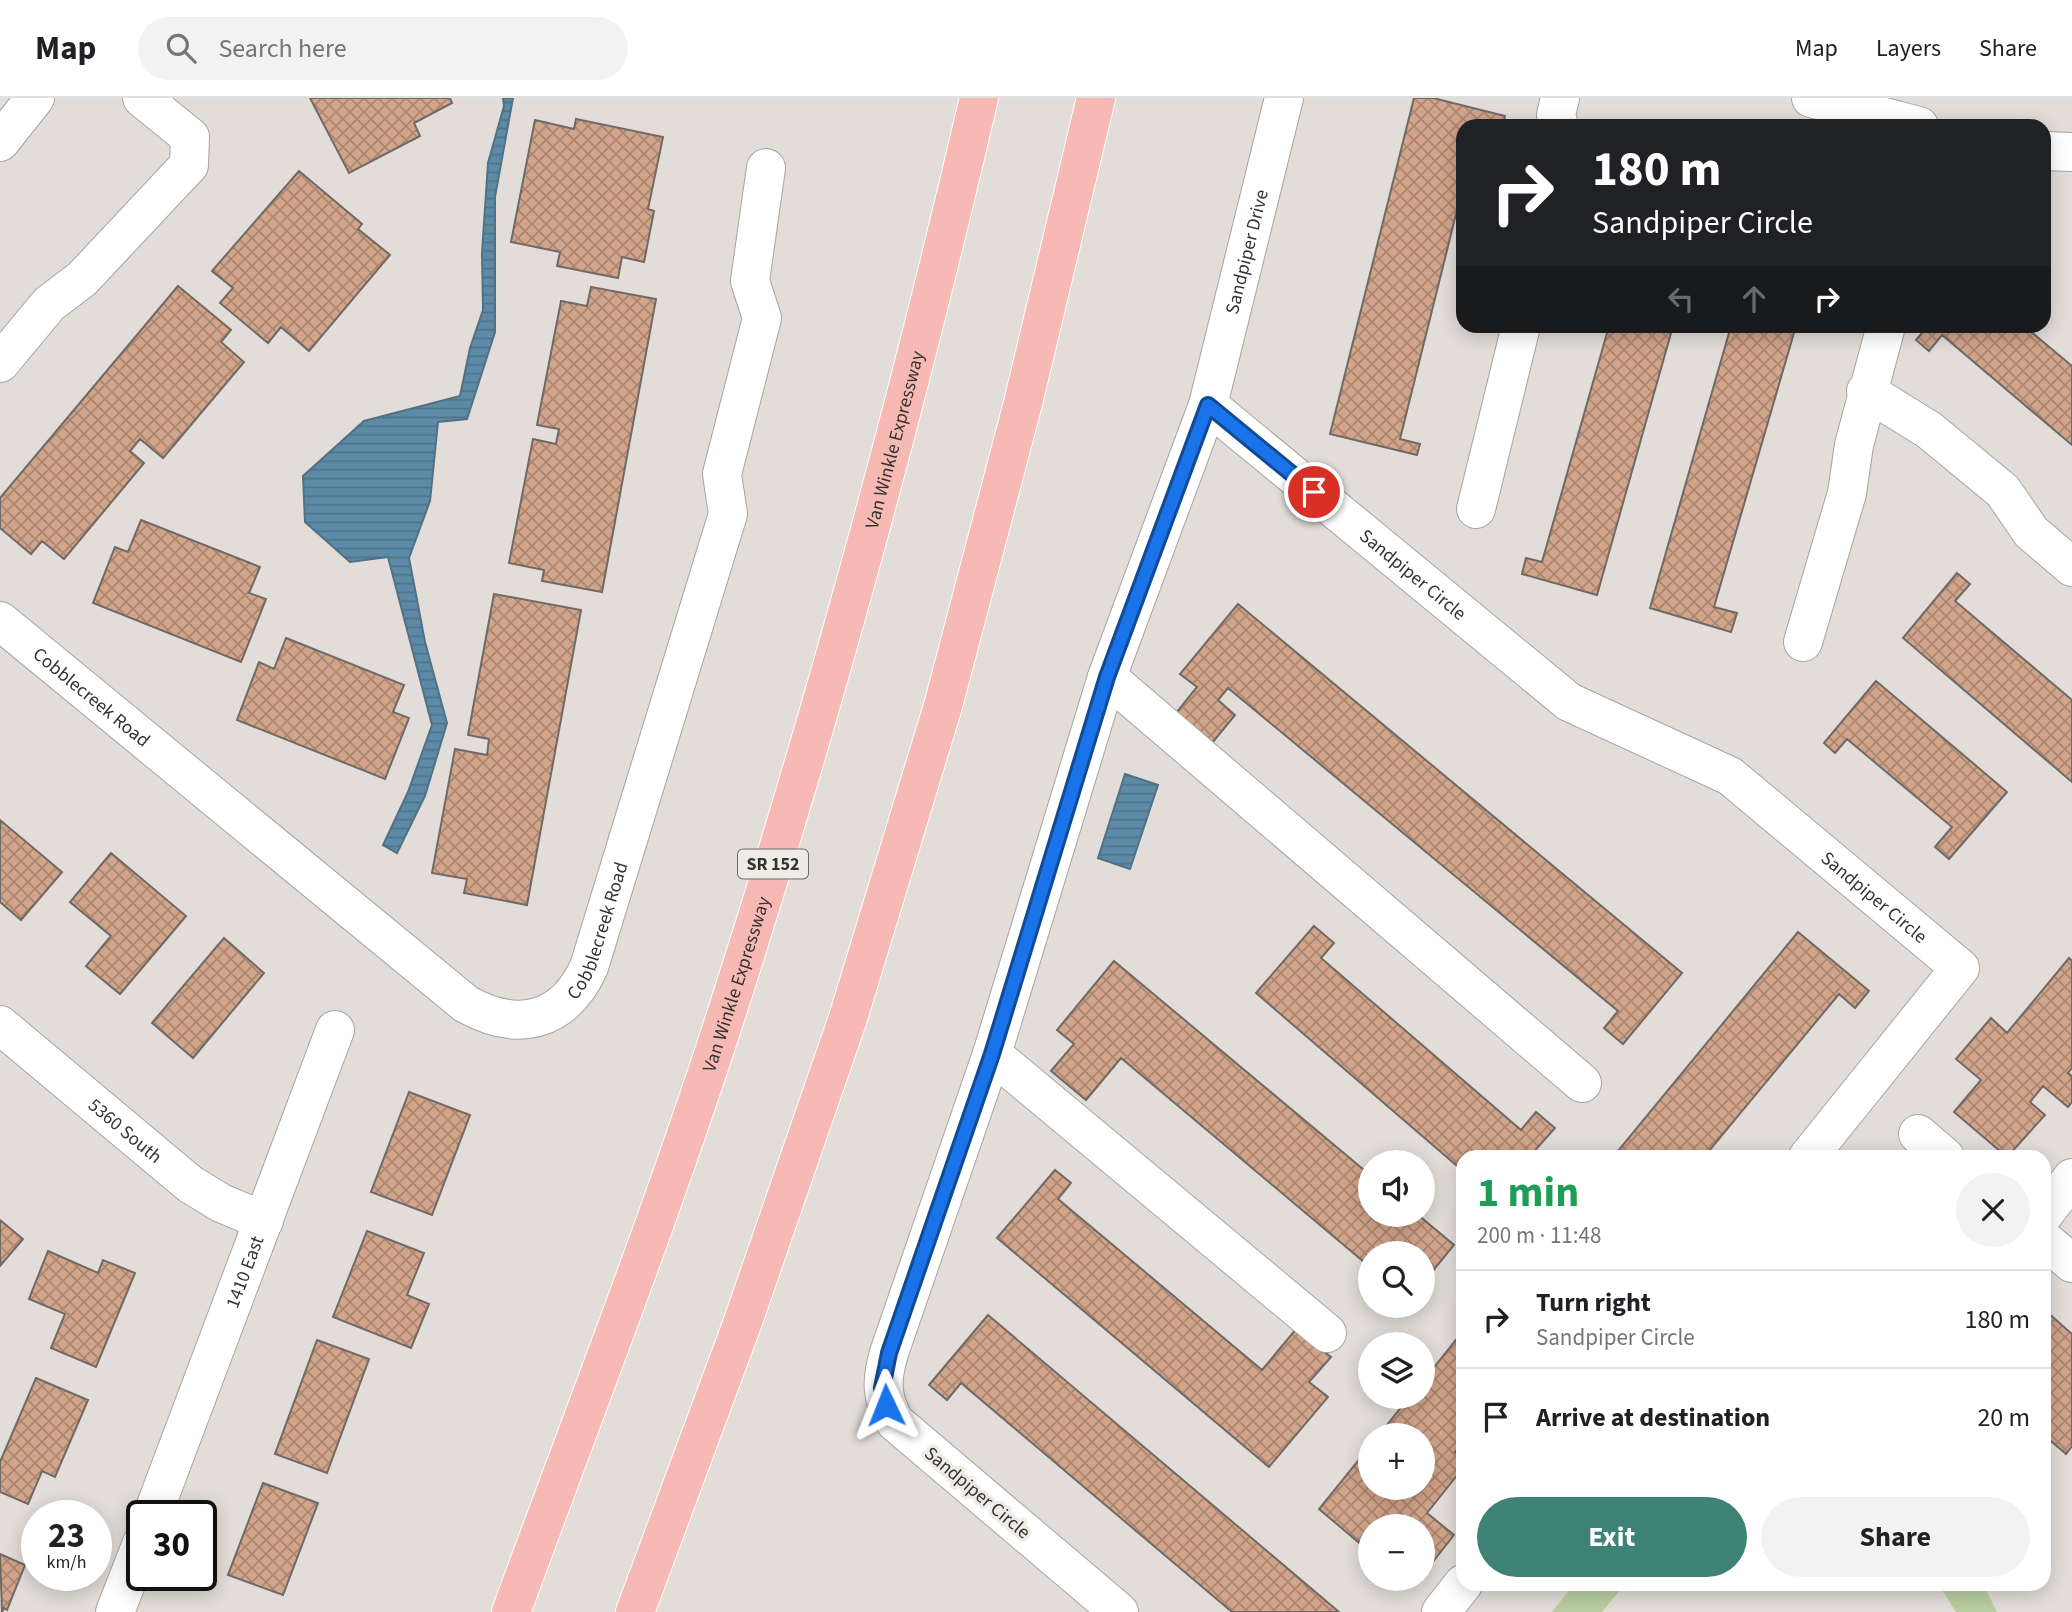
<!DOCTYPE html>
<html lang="en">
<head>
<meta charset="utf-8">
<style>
	body { margin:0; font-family:"Source Sans 3",sans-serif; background:#f2f2f2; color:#202124; height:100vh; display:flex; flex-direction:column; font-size:26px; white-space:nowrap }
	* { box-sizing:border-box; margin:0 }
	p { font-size:23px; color:#757577 }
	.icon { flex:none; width:38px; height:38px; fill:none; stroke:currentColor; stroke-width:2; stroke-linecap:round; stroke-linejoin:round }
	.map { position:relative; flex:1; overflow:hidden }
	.details { position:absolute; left:1456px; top:1052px; width:595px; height:441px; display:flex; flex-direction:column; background:#fff; border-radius:21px; box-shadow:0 4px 18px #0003 }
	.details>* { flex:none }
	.hud { position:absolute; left:1456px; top:21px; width:595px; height:214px; border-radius:21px; box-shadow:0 4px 18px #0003; background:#202124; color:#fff; overflow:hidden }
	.buttons { position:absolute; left:1358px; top:1052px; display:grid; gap:14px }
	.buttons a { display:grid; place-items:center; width:77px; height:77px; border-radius:50%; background:#fff; box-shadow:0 4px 18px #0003; font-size:35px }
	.speed { position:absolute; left:21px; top:1402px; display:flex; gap:14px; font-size:35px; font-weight:700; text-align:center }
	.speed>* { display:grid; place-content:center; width:91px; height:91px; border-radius:50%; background:#fff; box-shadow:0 4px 18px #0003; line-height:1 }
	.speed small { font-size:18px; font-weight:400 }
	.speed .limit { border:4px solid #111; border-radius:10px; background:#fff; color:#111 }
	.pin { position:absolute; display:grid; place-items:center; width:60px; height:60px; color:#fff; margin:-30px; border:4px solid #fff; border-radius:50%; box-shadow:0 2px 7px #0007 }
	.me { position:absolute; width:77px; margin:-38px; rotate:358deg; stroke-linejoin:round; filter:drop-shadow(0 0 5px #0008) }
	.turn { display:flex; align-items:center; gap:24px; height:147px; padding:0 21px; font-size:32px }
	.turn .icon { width:91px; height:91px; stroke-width:2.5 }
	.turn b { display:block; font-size:49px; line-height:60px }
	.lanes { display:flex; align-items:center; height:66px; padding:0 21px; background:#0003; justify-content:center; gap:35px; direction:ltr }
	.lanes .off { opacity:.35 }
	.round { display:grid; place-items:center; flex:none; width:74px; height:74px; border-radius:37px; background:#f2f2f2 }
	.overview { display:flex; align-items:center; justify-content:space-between; height:119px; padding:0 21px }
	h1 { font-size:42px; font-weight:700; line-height:52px; color:#1e9e55 }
	.action { display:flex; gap:14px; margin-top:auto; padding:14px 21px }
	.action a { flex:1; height:80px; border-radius:42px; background:#3e8276; color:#fff; font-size:28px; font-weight:700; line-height:80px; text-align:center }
	.action a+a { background:#f2f2f2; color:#202124 }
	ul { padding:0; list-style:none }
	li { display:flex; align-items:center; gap:21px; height:98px; padding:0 21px; border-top:2px solid #e0e0e0 }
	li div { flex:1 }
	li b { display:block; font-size:26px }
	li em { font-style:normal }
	header { display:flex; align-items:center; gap:42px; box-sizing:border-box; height:98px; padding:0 35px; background:#fff; border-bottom:2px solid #e0e0e0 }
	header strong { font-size:33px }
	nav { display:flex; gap:38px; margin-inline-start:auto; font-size:24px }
	.search { width:490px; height:63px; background:#f2f2f2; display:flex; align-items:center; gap:18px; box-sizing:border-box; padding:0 24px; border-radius:38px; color:#757577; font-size:26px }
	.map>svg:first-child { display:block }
	.pitch { fill:#b9cea0 }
	.water { fill:url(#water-rules); stroke:#517184; stroke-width:2 }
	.building { fill:url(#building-cross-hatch); stroke:#706a67; stroke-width:2 }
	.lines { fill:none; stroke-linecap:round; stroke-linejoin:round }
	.minor-casing { stroke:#a8a49e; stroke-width:40 }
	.major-casing { stroke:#fff; stroke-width:40 }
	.minor { stroke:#fff; stroke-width:38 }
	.major { stroke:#f7b9b3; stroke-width:38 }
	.route-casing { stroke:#114b97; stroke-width:18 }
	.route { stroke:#1a73e8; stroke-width:12 }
	.labels { text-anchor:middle; stroke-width:7; stroke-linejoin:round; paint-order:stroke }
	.shield { fill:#efebe5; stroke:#6d6a67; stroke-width:2 }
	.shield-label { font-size:18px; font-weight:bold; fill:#353331 }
	.street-label { font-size:19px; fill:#353331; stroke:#efebe5 }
</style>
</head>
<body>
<header>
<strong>Map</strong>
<div class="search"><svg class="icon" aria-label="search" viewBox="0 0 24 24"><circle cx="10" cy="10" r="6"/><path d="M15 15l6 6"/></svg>Search here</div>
<nav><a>Map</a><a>Layers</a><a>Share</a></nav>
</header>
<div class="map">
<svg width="2072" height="1514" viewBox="0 0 2072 1514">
	<defs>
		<pattern id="water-rules" width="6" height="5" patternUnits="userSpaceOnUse" patternTransform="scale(1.75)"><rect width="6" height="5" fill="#5d8ba7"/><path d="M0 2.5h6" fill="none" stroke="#4e7289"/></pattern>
		<pattern id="building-cross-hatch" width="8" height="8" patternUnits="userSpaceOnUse" patternTransform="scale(1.75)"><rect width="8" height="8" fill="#d2a48a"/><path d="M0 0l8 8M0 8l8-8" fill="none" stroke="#ab8671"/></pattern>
	</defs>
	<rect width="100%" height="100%" fill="#e2ddd8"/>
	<path class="pitch" d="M1574,1486H1625L1602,1514H1552Z
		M1938,1486H1983L1997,1514H1956Z"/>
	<path class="water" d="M503,0H513L495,99V234L467,321L438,324L430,403L409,460L425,544L447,625L425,698L397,755L383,747L408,694L432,627L388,459L350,464L305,424L303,378L364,323L460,298L470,250L483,212L482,155L488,65L504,8Z
		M1125,676L1158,687L1130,771L1098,760Z"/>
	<path class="building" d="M310,0H450L452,5L414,25L420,38L349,75Z
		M1414,0H1433L1505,18L1503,28H1463V88L1400,341L1420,346L1417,357L1330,336Z
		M576,21L663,39L648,111L654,113L644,164L622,159L618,180L557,168L560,154L511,144L535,22L574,31Z
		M299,73L362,126L358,131L390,157L309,253L281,229L268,245L220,205L233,190L212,173Z
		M178,188L231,232L221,244L244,264L163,360L140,341L130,353L144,365L64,461L42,443L31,456L0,430V400Z
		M591,189L656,201L602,494L542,483L544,472L509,465L533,341L556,346L559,331L537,327L561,203L587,208Z
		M1609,228H1673L1597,497L1522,476L1526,460L1542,464Z
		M1731,228H1796L1714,509L1737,515L1731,534L1650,510Z
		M1928,228H2024L2072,268V347L1942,237L1929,253L1916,242Z
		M141,422L260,469L249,495L266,501L241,564L93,505L115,449L128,454Z
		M1957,475L1970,486L1955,503L2072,602V684L1903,540Z
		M494,496L581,512L527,807L464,795L467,781L432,775L455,651L487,657L489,641L468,637Z
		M1238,506L1682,875L1623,946L1604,930L1618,913L1228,590L1218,602L1235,617L1212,645L1176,615L1197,589L1180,576Z
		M286,540L404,587L393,614L409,620L385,681L237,622L259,564L274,571Z
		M1876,583L2007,694L1949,761L1935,749L1952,729L1847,641L1835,655L1824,645Z
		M0,722L62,774L21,822L0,804Z
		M111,755L186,818L120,896L86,868L111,838L70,804Z
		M1314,828L1334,845L1321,860L1521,1032L1536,1014L1555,1030L1529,1059H1463V1073L1256,895Z
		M1798,834L1869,893L1855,910L1839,896L1704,1059H1613Z
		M224,840L264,875L193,960L152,925Z
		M2069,860L2072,863V970L2068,975L2072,978V1004L2068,1009L2043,988L2030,1004L2045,1017L2007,1059L1954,1014L1981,982L1956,961L1991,920L2007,935Z
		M1114,863L1370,1077V1116H1417L1454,1147L1423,1185V1155H1370V1169L1121,960L1086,1002L1051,973L1074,946L1057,932Z
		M409,994L470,1017L432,1117L371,1094Z
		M1055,1072L1071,1085L1058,1101L1262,1272L1297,1230L1331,1259L1309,1284L1328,1299L1269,1369L997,1140Z
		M0,1122L23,1141L0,1168Z
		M367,1133L424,1155L407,1197L429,1206L411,1250L333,1219Z
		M48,1153L98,1175L103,1162L135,1175L96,1269L51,1250L65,1216L29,1201Z
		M2047,1214L2072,1236V1348L2066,1356L2044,1337V1218Z
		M988,1217L1339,1514H1232L961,1285L947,1302L929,1287Z
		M1463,1233V1345L1455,1354L1463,1360V1370L1427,1415L1454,1437L1427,1471L1423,1468V1428H1370V1454L1319,1411L1370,1348V1390H1423V1337H1379L1410,1298H1423V1283Z
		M317,1242L369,1261L327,1375L275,1356Z
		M36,1280L88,1302L55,1379L42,1373L28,1406L0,1394V1364Z
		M263,1385L318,1405L283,1497L228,1477Z
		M0,1456L25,1467L7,1512L4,1510L2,1514Z"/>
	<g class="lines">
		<g class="minor-casing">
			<g id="minor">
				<path d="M1811,0L1919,28"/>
				<path d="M1559,28L1556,17L1560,0"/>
				<path d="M0,44L35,0"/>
				<path d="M2044,53L2072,54"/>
				<path d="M0,265L49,206L82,181L189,67L190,39L142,0"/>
				<path d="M1866,293L1929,332L2003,393L2031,434L2072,469"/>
				<path id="s1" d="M1208,307L1569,604L1730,678L1960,870L1808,1059"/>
				<path d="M1476,411L1521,228"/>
				<path id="s2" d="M0,523L466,906C518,935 564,924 589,869L728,416L722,376L762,220L750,183L766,70"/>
				<path d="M1803,544L1847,395L1854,347L1886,228"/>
				<path d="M1107,579L1582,985"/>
				<path id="s3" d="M0,927L190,1086L221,1105L264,1123"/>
				<path d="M992,956L1327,1235"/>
				<path d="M1918,1036L1945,1059"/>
				<path d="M2044,1116L2072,1080"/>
				<path d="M2044,1142L2072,1165"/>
				<path id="s4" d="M152,1418L335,932"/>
				<path d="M115,1514L142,1445"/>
				<path id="s5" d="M1119,1514L895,1324C881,1300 881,1282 889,1255L992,956L1107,579L1208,307L1284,0"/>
				<path d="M1441,1514L1463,1486"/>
			</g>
		</g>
		<g class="major-casing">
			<g id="major">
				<path id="s6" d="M511,1514C584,1315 662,1116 727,914C824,613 907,308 979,0"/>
				<path d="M635,1514L741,1229L848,920L943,608L1023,305L1096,0"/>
			</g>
		</g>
		<use href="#minor" class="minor"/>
		<use href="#major" class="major"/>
	</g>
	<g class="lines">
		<g class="route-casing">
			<path id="route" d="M886,1307L882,1290L889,1255L992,956L1107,579L1208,307L1314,394"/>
		</g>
		<use href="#route" class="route"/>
	</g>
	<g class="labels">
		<rect class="shield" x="738" y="751.5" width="70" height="29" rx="5"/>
		<g class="shield-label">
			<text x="773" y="772">SR 152</text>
		</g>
		<g class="street-label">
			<text dy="7" stroke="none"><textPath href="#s5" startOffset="1524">Sandpiper Drive</textPath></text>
			<text dy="7" stroke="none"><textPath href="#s6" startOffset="1234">Van Winkle Expressway</textPath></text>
			<text dy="7" stroke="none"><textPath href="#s1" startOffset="266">Sandpiper Circle</textPath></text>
			<text dy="7" stroke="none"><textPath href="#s2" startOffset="119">Cobblecreek Road</textPath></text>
			<text dy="7" stroke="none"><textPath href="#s1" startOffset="833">Sandpiper Circle</textPath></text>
			<text dy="7" stroke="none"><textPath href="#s2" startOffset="789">Cobblecreek Road</textPath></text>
			<text dy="7" stroke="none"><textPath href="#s6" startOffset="667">Van Winkle Expressway</textPath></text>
			<text dy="7" stroke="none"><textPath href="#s3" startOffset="164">5360 South</textPath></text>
			<text dy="7" stroke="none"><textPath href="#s4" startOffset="261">1410 East</textPath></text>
			<text transform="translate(978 1394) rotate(40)" y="7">Sandpiper Circle</text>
		</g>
	</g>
</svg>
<div class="buttons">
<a><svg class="icon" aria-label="sound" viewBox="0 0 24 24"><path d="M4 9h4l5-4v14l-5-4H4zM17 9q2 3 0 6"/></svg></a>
<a><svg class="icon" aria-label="search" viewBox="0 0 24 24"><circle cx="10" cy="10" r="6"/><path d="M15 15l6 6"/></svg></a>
<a><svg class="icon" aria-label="layers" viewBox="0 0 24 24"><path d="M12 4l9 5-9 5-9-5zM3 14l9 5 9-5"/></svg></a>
<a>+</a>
<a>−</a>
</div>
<div class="speed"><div>23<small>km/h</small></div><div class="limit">30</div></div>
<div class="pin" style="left:1314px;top:394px;background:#d93025"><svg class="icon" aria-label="arrive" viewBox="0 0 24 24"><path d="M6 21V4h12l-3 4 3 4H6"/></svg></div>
<svg class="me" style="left:886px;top:1307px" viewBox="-20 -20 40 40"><path d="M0-17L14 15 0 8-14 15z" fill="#1a73e8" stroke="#fff" stroke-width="4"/></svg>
<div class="hud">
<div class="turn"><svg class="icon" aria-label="right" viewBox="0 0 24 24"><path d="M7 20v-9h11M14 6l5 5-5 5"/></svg><div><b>180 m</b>Sandpiper Circle</div></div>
<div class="lanes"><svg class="icon off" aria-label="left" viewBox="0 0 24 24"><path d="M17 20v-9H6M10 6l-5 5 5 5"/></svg><svg class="icon off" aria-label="ahead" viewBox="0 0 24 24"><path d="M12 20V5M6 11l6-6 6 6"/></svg><svg class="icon" aria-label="right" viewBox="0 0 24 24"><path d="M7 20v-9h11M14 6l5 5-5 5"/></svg></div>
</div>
<section class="details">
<div class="overview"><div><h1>1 min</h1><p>200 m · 11:48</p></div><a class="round"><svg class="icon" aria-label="close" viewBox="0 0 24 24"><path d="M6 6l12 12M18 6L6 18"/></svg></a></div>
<ul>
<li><svg class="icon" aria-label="right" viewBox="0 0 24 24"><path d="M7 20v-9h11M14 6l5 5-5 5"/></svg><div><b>Turn right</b><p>Sandpiper Circle</p></div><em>180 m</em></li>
<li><svg class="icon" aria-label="arrive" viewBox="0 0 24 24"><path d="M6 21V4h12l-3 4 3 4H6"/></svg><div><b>Arrive at destination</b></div><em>20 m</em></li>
</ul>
<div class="action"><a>Exit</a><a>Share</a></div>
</section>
</div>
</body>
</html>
